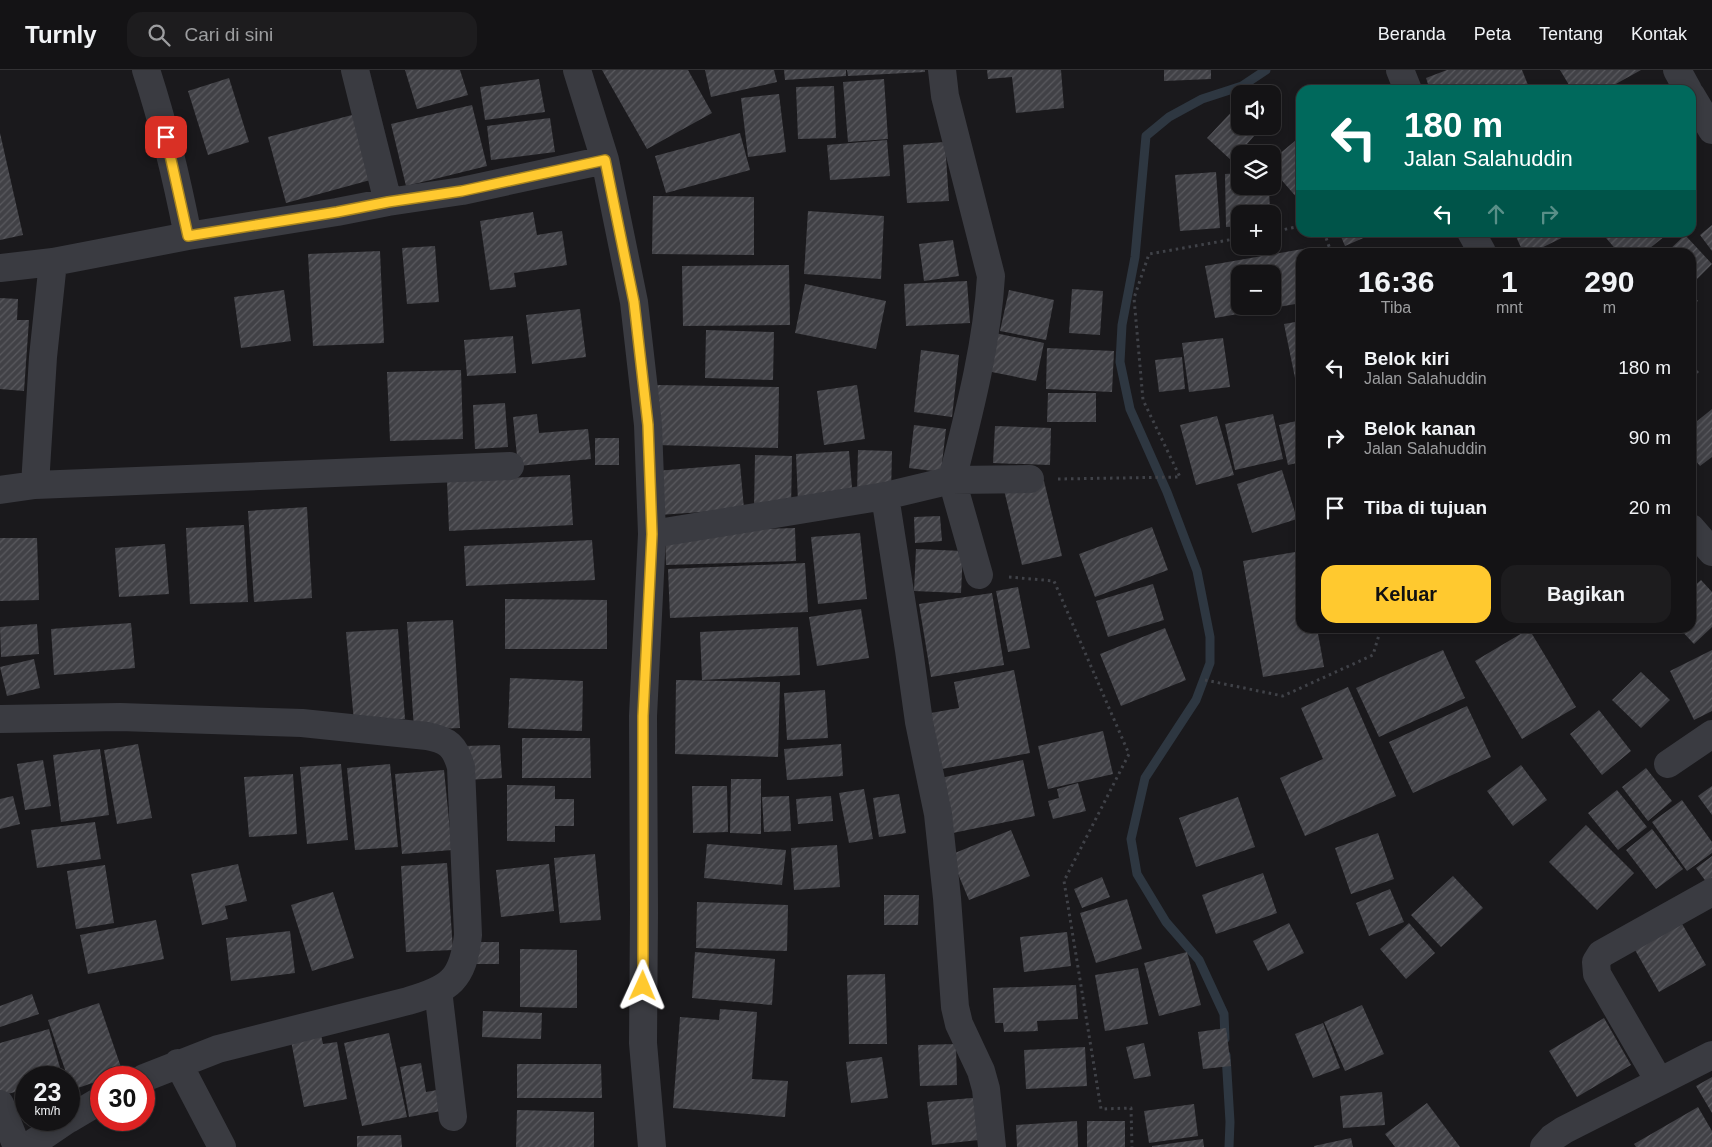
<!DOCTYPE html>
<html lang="id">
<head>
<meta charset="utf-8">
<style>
	body { margin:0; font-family:Helvetica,sans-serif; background:#1d1c1e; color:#f1f3f6; height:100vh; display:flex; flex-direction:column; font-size:19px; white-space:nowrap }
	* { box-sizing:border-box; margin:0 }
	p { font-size:16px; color:#9d9ea0 }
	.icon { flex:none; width:28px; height:28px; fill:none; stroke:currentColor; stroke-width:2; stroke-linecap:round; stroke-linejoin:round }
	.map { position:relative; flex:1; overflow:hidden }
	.drawer { position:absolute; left:1296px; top:178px; width:400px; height:385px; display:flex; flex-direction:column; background:#141315; border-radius:15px; box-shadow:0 2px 8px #0003,0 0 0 1px #333234 }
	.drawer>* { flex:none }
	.guide { position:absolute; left:1296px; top:15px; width:400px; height:152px; border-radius:15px; box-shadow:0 2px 8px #0003,0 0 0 1px #333234; background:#00695c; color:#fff; overflow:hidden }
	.fabs { position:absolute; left:1231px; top:15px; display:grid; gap:10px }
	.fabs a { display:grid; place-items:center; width:50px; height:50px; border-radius:10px; background:#141315; box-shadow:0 2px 8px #0003,0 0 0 1px #333234; font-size:25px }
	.speed { position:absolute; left:15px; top:996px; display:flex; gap:10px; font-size:25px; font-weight:700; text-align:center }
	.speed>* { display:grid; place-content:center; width:65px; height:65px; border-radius:50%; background:#141315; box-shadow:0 2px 8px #0003,0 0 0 1px #333234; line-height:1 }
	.speed small { font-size:12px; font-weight:400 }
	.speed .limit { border:8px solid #d22; background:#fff; color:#111 }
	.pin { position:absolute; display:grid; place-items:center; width:42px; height:42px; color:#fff; margin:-21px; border-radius:10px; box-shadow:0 2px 8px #0006 }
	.me { position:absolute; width:55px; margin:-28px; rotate:1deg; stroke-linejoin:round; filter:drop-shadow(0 0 4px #0008) }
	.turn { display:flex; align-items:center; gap:18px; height:105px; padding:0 25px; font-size:22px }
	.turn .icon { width:65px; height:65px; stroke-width:2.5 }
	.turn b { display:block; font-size:35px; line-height:42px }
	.lanes { display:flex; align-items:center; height:48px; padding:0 25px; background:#0003; justify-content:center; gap:25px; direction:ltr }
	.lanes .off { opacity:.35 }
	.eta { display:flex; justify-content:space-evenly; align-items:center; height:85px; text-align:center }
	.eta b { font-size:30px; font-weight:700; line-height:35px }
	.primary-button { display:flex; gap:10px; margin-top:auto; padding:10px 25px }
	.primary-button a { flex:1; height:58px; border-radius:15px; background:#ffc92f; color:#111; font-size:20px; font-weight:700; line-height:58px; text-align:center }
	.primary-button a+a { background:#1d1c1e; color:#f1f3f6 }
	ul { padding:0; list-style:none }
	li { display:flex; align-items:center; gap:15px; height:70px; padding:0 25px }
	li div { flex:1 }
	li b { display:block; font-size:19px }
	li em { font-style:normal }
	header { display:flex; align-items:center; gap:30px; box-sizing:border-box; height:70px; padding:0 25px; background:#141315; border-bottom:1px solid #333234 }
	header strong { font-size:24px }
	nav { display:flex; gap:28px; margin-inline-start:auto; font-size:18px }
	.search { width:350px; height:45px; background:#1d1c1e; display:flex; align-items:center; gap:12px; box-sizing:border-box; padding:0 18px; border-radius:15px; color:#9d9ea0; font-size:19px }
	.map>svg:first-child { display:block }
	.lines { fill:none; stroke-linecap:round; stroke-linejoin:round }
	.stream { stroke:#2e3741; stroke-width:9 }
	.building { fill:url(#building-hatch); fill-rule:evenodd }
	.path { stroke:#404248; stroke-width:3; stroke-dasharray:2.5 4; stroke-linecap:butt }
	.minor { stroke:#3a3b41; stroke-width:28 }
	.route-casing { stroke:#a6831f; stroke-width:12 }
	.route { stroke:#ffc92f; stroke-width:9 }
</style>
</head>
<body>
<header>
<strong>Turnly</strong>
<div class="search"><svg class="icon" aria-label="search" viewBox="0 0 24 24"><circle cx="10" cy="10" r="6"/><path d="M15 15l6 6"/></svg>Cari di sini</div>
<nav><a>Beranda</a><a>Peta</a><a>Tentang</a><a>Kontak</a></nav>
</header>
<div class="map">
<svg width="1712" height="1077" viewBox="0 0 1712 1077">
	<defs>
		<pattern id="building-hatch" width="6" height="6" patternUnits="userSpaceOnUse" patternTransform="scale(1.25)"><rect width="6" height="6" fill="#414146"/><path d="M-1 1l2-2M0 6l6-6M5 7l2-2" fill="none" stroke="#5a5a5f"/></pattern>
	</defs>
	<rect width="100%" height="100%" fill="#1a191c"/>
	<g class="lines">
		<path class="stream" d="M1225,969L1224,944L1199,890L1166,852L1137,804L1131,769L1145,708L1196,630L1210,593V567L1197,501L1167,422L1130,339L1120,292L1122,255L1135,187L1146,66L1169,47L1202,29L1242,16L1266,0
			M1226,985L1230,1052L1229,1077"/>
	</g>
	<path class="building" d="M405,0H460L468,25L417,39Z
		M602,0H688L712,43L647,79Z
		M705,0H774L777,12L711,27Z
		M784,0H846V6L785,10Z
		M847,0H925V2L848,6Z
		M987,0H1061L1064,38L1016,43L1012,7L988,9Z
		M1164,0H1211V9L1164,11Z
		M1447,0H1522L1528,15L1513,20H1430L1426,8Z
		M1560,0H1641L1605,20H1572Z
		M229,8L249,72L208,85L188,21Z
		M539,9L545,42L485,50L480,17Z
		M884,9L888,69L848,72L843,12Z
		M834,16L836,68L798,69L796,17Z
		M779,24L786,82L748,87L741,28Z
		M472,35L487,96L406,116L391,54Z
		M1238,35L1240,37V56L1262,57L1232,91L1207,68Z
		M356,44L374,109L286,133L268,67Z
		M550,48L555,82L491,90L487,56Z
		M0,63L23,165L0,170Z
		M740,63L750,100L666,123L655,86Z
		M1301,66V126L1298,129L1272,99V90Z
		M887,70L890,106L830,110L827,75Z
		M945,72L949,131L907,133L903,75Z
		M1216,102L1220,158L1180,161L1175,105Z
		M1240,103V116H1269L1270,144H1240V156L1226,157L1225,104Z
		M653,126L754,127V185L652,184Z
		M808,141L884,146L881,209L804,204Z
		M533,142L537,165L562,161L567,195L514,203L516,217L490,220L480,151Z
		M1712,155V181L1700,165Z
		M1339,162H1377L1345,176Z
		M1514,162H1574L1533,182H1523Z
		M1601,162H1670L1645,182H1618Z
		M1685,165L1712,194L1695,211L1691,207V182H1667Z
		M953,170L959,206L924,211L919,174Z
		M435,176L439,232L407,234L402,178Z
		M1314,177L1315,182H1301V233L1215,248L1205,196ZM1240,204H1272V236H1240Z
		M380,181L384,273L313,276L308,184Z
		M789,195L790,255L683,256L682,196Z
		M967,211L970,253L906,256L904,214Z
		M805,214L886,231L876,279L795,263Z
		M1072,219L1103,221L1100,265L1069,263Z
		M284,220L291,271L241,278L234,227Z
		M1009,220L1054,230L1046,270L1000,261Z
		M1691,223L1698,231L1691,236Z
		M0,228L18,229L17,250H29L24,321L0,319Z
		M580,239L586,287L532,294L526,245Z
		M1301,251V306L1295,308L1284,254Z
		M706,260L774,262L773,310L705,308Z
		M995,263L1044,273L1036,311L987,301Z
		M513,266L516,303L467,306L464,270Z
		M1223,268L1230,317L1189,322L1182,273Z
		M1047,278L1114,281L1112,322L1046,319Z
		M921,280L959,285L952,347L914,342Z
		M1182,287L1185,319L1159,322L1155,290Z
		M1691,294L1699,302L1691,309Z
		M461,300L463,369L390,371L387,302Z
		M657,315L779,317L778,378L656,375Z
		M857,315L865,369L824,375L817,321Z
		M1048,323H1096V352H1047Z
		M505,333L508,377L475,379L473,335Z
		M1712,339V387L1700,396L1691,385V356Z
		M537,344L539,363L588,359L591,389L518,396L513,347Z
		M1273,344L1283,389L1235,400L1225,354Z
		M1217,346L1234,405L1196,415L1180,355Z
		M1301,350V392L1288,395L1279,355Z
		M914,355L946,359L941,402L909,398Z
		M995,356L1051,358L1050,395L993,393Z
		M595,368H619V395H595Z
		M858,380L892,381L891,424L857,423Z
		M849,381L853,430L798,433L796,384Z
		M755,385L792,386L791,440L754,439Z
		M740,394L744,439L659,445L656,401Z
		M1282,400L1297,449L1252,463L1237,414Z
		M570,405L573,455L449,461L447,411Z
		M1044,411L1062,486L1022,495L1004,420Z
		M307,437L312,528L254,532L248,441Z
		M940,446L942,471L915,473L914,447Z
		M244,455L248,532L190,534L186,458Z
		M1152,457L1168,500L1095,527L1079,484Z
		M795,458L796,491L666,495L665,462Z
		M860,463L867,529L818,534L811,467Z
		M0,468H37L39,530L0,531Z
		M592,470L595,510L466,516L464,476Z
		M165,474L169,524L119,527L115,478Z
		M916,479L963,481L961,523L914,521Z
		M1301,481V558H1317L1324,597L1263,607L1243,491Z
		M805,493L808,542L670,548L668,499Z
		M1701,510L1712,522V557L1694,574L1679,558H1691V519Z
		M1153,514L1164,550L1108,567L1096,531Z
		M1018,517L1030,578L1008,582L996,521Z
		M992,523L1004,595L931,607L919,534Z
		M505,529L607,530V579H505Z
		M861,539L869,588L817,596L809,547Z
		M453,550L460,658L414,660L407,552Z
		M131,553L135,598L54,605L51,559Z
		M37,554L39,584L1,587L0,557Z
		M798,557L800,605L702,610L700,562Z
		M1165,558L1186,610L1121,636L1100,584Z
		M1579,558H1590L1584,563Z
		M398,559L405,649L354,652L346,562Z
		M1529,559L1576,637L1522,669L1475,591Z
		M1443,580L1465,628L1379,667L1356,618Z
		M1712,580V641L1694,650L1670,601Z
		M34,589L40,618L7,626L0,597Z
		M1014,600L1030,683L936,700L925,644L959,638L954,612Z
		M1641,602L1670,630L1641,658L1612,630Z
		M510,608L583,611L582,661L508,658Z
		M676,610L780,612L778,687L675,684Z
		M1348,617L1396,726L1305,766L1280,708L1323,689L1301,638Z
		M825,620L828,668L787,670L784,623Z
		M1467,636L1491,687L1413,723L1389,672Z
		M1599,640L1631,681L1602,705L1570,664Z
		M1103,661L1113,704L1048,719L1038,676Z
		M522,668H590L591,708H522Z
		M138,674L152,748L117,754L104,680Z
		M841,674L843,706L787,710L784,679Z
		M500,675L502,708L466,710L464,676Z
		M100,679L109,745L61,752L53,685Z
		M43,690L51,736L25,740L17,694Z
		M1023,690L1035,746L948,764L936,709Z
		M341,694L348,770L307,774L300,697Z
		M390,694L398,777L355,780L347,698Z
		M1521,695L1547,730L1513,756L1487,721Z
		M1646,698L1672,731L1648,751L1622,717Z
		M444,700L452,780L402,784L395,704Z
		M293,704L297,764L249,767L244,707Z
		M731,709H761V764L730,763Z
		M1078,713L1086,741L1053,749L1048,731L1059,728L1057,719Z
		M507,715L555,716V729H574V756H555V772L507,771Z
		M692,716H727L728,762L693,763Z
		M1712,716V745L1698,726Z
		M864,719L873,769L849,773L839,723Z
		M1617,720L1647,757L1618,780L1588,743Z
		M899,724L906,763L879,767L873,728Z
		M13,726L20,754L0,759V729Z
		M789,726L791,761L764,762L762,727Z
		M831,726L833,751L798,754L796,729Z
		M1238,727L1255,777L1196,797L1179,748Z
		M1682,730L1712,772V783L1687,801L1652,752Z
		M95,752L101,789L37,798L31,760Z
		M1586,755L1634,803L1597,840L1549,792Z
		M1652,759L1683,799L1656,819L1626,780Z
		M1011,760L1030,806L969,830L950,785Z
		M1378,763L1394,809L1351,824L1335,778Z
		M707,774L786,780L782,815L704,808Z
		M837,775L840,817L794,820L791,778Z
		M595,784L601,850L560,853L554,788Z
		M1712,786V810L1707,813L1696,798Z
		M447,793L453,880L406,882L401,796Z
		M238,794L247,831L225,836L228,849L202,855L191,804Z
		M549,794L554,841L501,847L496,800Z
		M105,795L114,853L76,859L67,801Z
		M1263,803L1277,843L1216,864L1202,825Z
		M1453,806L1483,838L1441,877L1411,845Z
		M1102,807L1110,827L1082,838L1074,819Z
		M1390,819L1404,852L1369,866L1356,833Z
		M333,822L354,888L312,901L291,835Z
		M884,825H919L918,855H884Z
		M1127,829L1142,879L1096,893L1080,843Z
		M697,832L788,835L787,881L696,878Z
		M1678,847L1706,895L1659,922L1631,873Z
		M156,850L164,889L88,904L80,865Z
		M1289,853L1304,883L1268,901L1253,871Z
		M1409,853L1435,883L1406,909L1380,879Z
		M290,861L295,903L231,911L226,868Z
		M1067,862L1071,896L1024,902L1020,867Z
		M475,872H499V894H475Z
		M520,879L577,880V938L520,937Z
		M695,882L775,889L772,935L692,928Z
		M1187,882L1201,935L1159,946L1144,893Z
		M1138,898L1148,954L1105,961L1095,905Z
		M885,904L887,974H849L847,905Z
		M1076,915L1078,949L1037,951L1038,961L1004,962L1003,953H995L993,918Z
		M32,924L39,944L0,957V936Z
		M99,933L123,1003L109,1008H101V1010L72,1020L48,950Z
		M1362,935L1384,984L1345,1001L1324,952Z
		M720,939L757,942L752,1009L788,1011L785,1047L673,1038L680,947L719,950Z
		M483,941L542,943L541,969L482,967Z
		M1604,948L1631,995L1577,1027L1549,981Z
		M1323,953L1340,998L1313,1008L1295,964Z
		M1226,958L1231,996L1203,999L1198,962Z
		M49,959L63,1008H26V1019L0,1026V973Z
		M389,963L407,1047L362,1056L344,973Z
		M321,965L323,974L337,972L347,1029L304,1037L291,971Z
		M1144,973L1151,1006L1134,1009L1126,977Z
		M956,974L957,1015L920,1016L918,975Z
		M1085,977L1087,1016L1026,1019L1024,980Z
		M882,987L888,1028L851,1033L846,992Z
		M421,993L426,1022L437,1020L441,1041L409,1047L400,997Z
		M517,994H601L602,1028H517Z
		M1712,1007V1043L1696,1016Z
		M1382,1022L1385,1055L1343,1058L1340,1026Z
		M983,1027L988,1069L932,1075L927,1032Z
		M1427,1033L1460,1077H1395L1385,1064Z
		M1194,1034L1198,1066L1149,1073L1144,1041Z
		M1698,1037L1712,1061V1077H1636L1634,1074Z
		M517,1040L594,1042V1077H516Z
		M1077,1051L1078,1077H1017L1016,1055Z
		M1087,1051H1125V1077H1087Z
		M401,1065L402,1077H357V1066Z
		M1351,1068L1353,1077H1314V1076Z
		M1203,1069L1204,1077H1152V1076Z"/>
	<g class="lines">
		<path class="path" d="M1272,162L1301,156
			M1324,162L1331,182
			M1058,409L1180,407L1143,330L1134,228L1149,184L1240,168
			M1009,507L1054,511L1129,684L1064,811L1101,1039L1131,1038L1132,1077
			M1205,610L1283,626L1373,585L1381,558"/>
		<path class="minor" d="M146,0C164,55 177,110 188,166L337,142L388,132L462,121L605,90
			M355,0L388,132
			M577,0L605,90L634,232L648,355L652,464L643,646L644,842L643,973L652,1077
			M1400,0L1408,20
			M1677,0L1688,20
			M1691,25L1712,60
			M1471,162L1482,182
			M0,198L53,192L188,166
			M35,415L510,396
			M0,420L35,415L43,287L53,192
			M885,426L909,580L919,652L938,744L947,828L955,937L959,954L981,1001L986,1019L992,1077
			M1691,458L1712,482
			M652,464L885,426L952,410C969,343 987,275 991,206L945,26L942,0
			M979,505L952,410L1030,409
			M0,649L120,647L302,653L427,666C448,670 455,676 461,697L468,865C463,910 450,919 408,931L218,979L144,1008
			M1668,694L1712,664
			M438,920L453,1047
			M178,993L222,1077
			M1659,1011L1597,904L1596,892L1601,884L1712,822
			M0,1034L17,1077
			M69,1049L101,1030
			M27,1077L67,1050
			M1544,1077L1552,1068L1564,1060L1712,985"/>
	</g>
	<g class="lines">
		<g class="route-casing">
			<path id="route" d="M166,67L188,166L337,142L388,132L462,121L605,90L634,232L648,355L652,464L643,646V916"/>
		</g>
		<use href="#route" class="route"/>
	</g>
</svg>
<div class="fabs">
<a><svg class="icon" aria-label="sound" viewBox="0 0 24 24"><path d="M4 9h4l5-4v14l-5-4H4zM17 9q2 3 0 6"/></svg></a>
<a><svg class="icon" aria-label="layers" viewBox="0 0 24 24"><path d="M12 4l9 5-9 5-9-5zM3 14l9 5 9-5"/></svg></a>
<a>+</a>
<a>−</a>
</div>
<div class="speed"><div>23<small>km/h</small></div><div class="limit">30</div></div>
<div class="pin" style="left:166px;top:67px;background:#d93025"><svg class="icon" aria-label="arrive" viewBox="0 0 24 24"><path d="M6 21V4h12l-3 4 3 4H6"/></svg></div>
<svg class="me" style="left:643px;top:916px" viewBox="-20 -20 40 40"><path d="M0-17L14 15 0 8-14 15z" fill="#ffc92f" stroke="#fff" stroke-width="4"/></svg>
<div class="guide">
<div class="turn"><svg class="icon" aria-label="left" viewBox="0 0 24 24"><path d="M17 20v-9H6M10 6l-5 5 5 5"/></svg><div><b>180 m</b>Jalan Salahuddin</div></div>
<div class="lanes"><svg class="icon" aria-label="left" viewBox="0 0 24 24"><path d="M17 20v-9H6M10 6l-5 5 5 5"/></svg><svg class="icon off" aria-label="ahead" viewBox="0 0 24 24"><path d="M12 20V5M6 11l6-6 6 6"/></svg><svg class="icon off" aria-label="right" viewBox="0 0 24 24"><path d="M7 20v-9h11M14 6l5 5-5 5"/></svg></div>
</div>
<section class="drawer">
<div class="eta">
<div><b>16:36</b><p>Tiba</p></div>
<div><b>1</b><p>mnt</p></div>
<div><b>290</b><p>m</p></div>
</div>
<ul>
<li><svg class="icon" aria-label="left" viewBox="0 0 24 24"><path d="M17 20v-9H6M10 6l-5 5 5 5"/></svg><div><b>Belok kiri</b><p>Jalan Salahuddin</p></div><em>180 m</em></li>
<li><svg class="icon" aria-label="right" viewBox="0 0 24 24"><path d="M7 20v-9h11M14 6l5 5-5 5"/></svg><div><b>Belok kanan</b><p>Jalan Salahuddin</p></div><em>90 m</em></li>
<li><svg class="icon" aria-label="arrive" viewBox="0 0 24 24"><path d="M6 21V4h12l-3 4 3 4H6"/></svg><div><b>Tiba di tujuan</b></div><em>20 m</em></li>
</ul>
<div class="primary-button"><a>Keluar</a><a>Bagikan</a></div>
</section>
</div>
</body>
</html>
